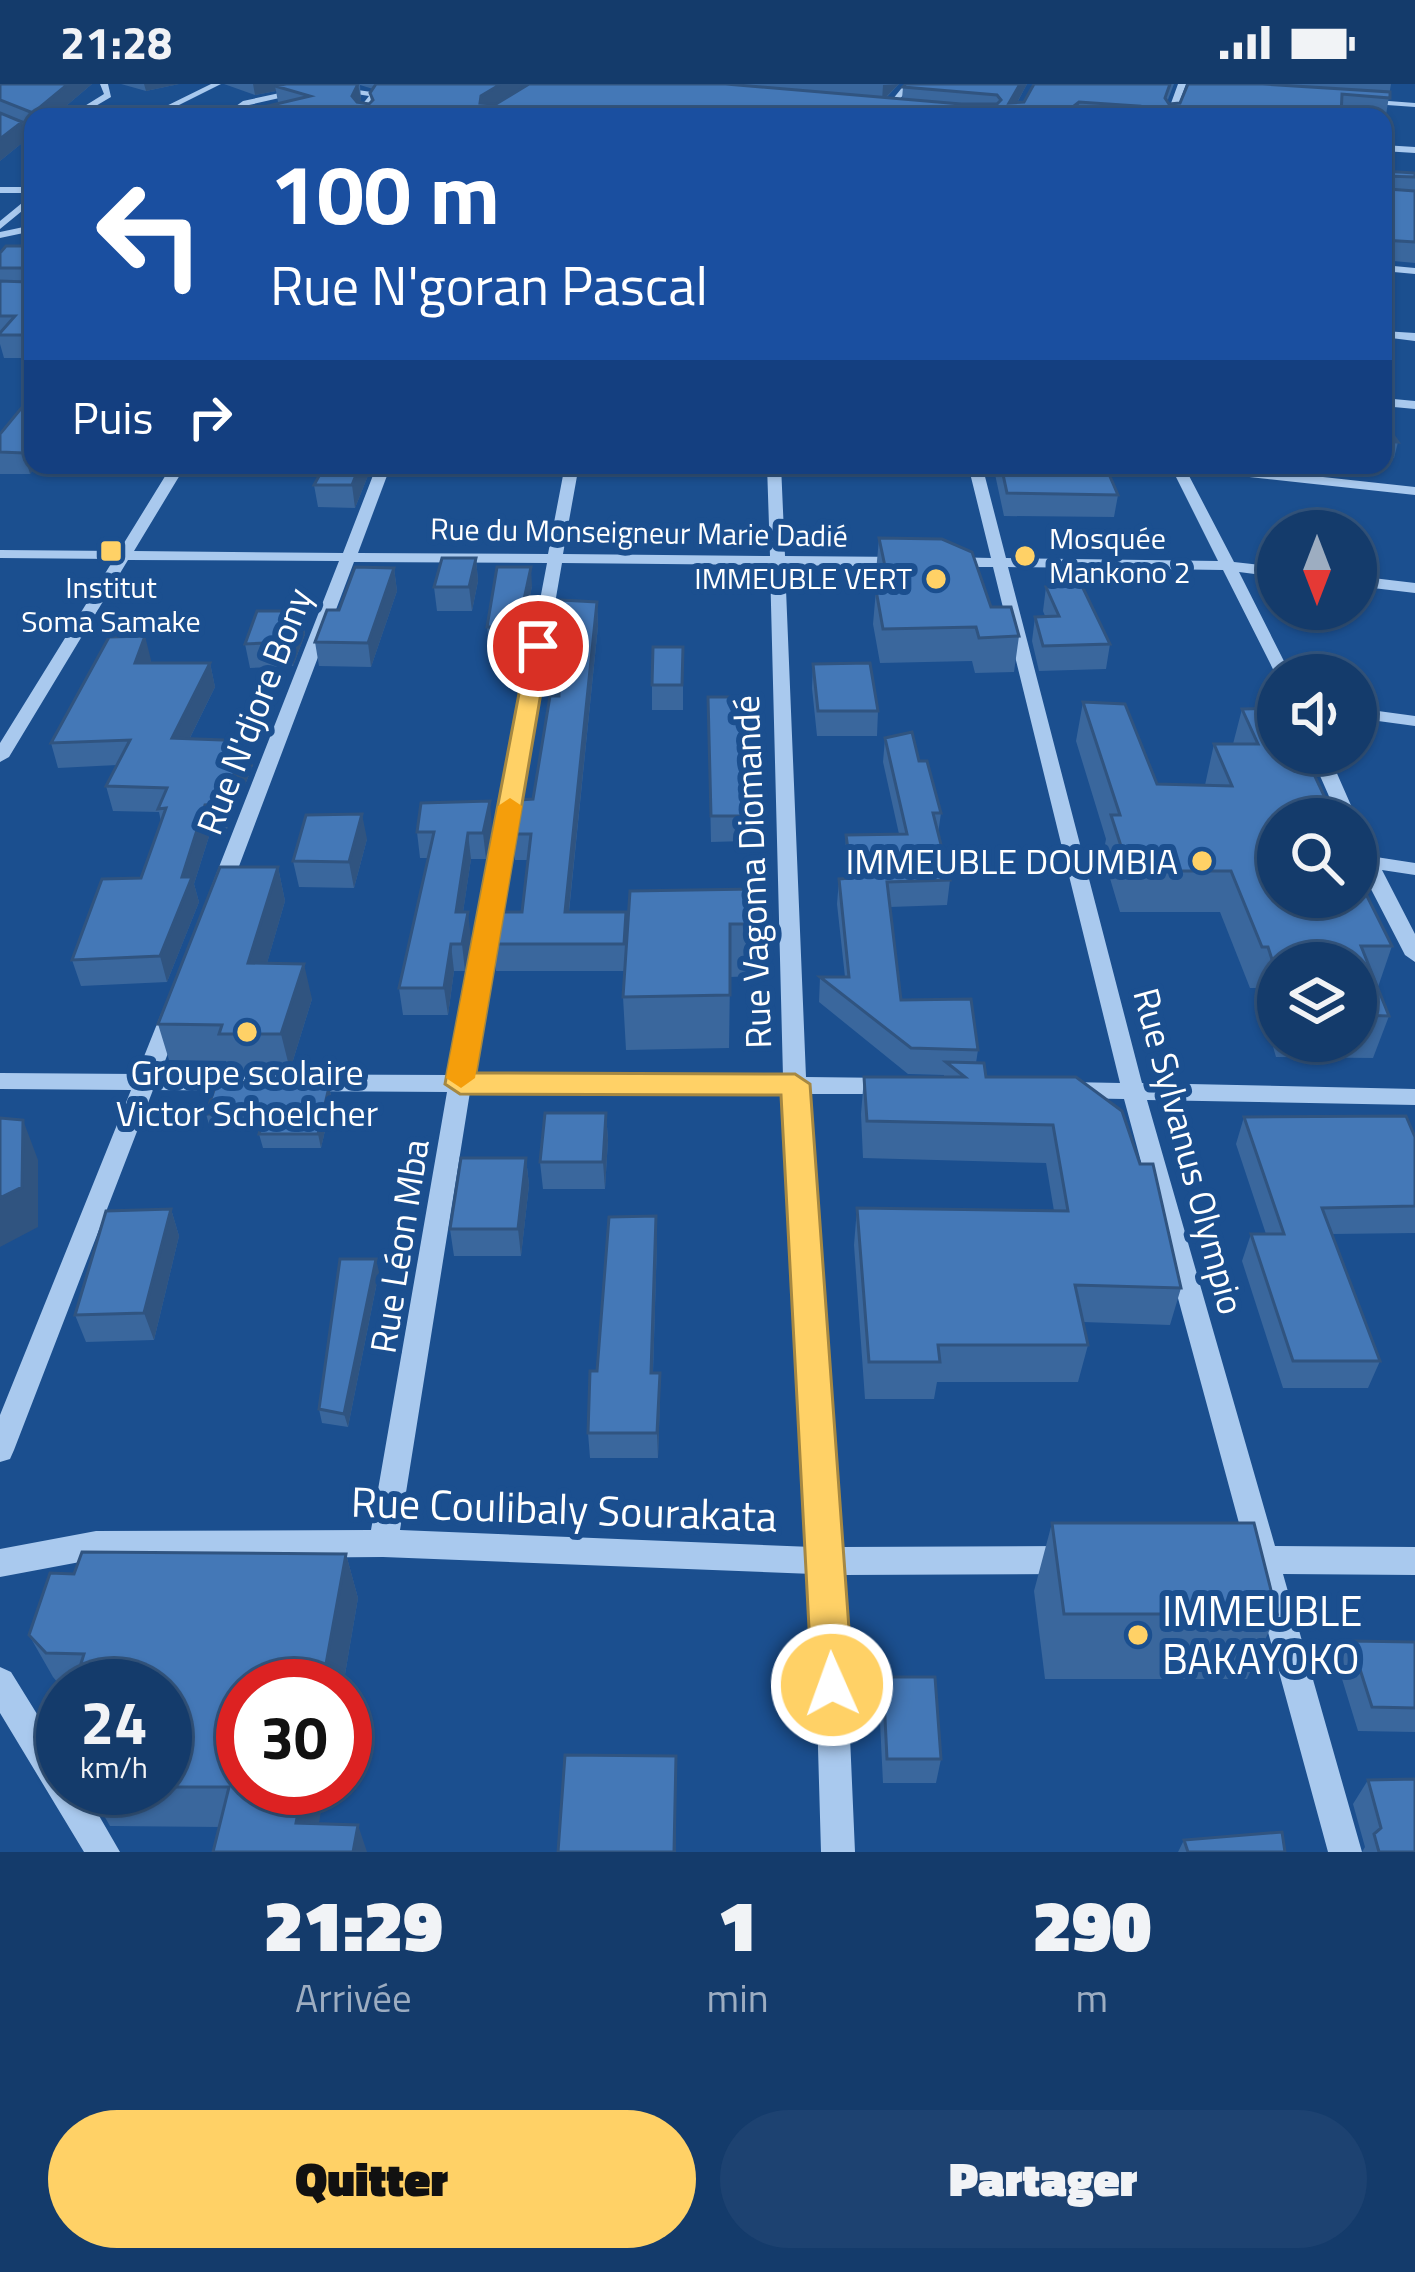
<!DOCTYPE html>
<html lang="fr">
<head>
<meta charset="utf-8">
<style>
	body { margin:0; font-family:"Titillium Web",sans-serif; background:#1d4271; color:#f1f3f6; height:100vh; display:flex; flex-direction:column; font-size:45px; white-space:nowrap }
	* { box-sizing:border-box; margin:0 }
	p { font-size:39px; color:#9dadc1 }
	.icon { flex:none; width:66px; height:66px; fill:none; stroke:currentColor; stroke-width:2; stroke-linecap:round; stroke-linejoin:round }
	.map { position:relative; height:1768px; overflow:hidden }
	.drawer { display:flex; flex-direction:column; background:#143b6b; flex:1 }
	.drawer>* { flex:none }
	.top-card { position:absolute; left:24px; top:24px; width:1368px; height:366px; border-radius:24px; box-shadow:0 3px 9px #0004,0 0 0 3px #33557e; background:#1a4fa0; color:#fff; overflow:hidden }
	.needle { width:78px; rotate:180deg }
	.controls { position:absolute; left:1257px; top:426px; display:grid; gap:24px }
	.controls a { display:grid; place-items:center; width:120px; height:120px; border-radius:50%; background:#143b6b; box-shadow:0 3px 9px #0004,0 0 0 3px #33557e; font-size:60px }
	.speed { position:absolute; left:36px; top:1575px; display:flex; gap:24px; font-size:60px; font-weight:700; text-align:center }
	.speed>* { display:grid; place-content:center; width:156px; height:156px; border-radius:50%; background:#143b6b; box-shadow:0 3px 9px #0004,0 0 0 3px #33557e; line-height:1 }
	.speed small { font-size:30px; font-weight:400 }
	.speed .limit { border:18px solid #d22; background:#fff; color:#111 }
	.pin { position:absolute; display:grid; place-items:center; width:102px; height:102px; color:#fff; margin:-51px; border:6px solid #fff; border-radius:50%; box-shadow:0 3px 12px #0007 }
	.me { position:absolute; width:132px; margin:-66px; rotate:358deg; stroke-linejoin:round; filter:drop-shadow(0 0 9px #0008) }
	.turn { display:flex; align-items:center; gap:42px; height:252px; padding:0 48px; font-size:54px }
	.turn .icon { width:156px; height:156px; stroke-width:2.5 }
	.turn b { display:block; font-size:84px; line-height:102px }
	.then { display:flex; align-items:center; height:114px; padding:0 48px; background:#0003; gap:24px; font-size:45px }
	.eta { display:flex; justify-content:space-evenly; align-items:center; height:204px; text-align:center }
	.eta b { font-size:72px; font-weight:800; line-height:84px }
	.primary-button { display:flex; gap:24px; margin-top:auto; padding:24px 48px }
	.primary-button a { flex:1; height:138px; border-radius:72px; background:#ffd166; color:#111; font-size:48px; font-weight:800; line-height:138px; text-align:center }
	.primary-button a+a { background:#1d4271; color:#f1f3f6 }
	.status { display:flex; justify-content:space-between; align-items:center; height:84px; padding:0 60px; background:#143b6b; direction:ltr }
	.status svg { height:33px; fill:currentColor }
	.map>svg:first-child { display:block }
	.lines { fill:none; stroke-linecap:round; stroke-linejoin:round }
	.minor { fill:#a9c9ee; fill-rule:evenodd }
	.wall { fill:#3a679d; fill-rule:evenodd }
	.shaded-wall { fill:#305480 }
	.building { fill:#4478b7; stroke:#305480; stroke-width:3 }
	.route { fill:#ffd166; stroke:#a68842; stroke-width:3 }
	.slow { fill:#f59e0b }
	.poi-dot { fill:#ffd166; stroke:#1b4f8f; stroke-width:4.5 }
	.labels { text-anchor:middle; stroke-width:12; stroke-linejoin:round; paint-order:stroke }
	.far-street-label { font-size:30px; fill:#fff; stroke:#1b4f8f }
	.far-poi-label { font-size:30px; fill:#fff; stroke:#1b4f8f; text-anchor:start }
	.street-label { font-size:36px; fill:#fff; stroke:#1b4f8f }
	.poi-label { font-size:36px; fill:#fff; stroke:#1b4f8f; text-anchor:end }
	.near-street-label { font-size:42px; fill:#fff; stroke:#1b4f8f }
	.near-poi-label { font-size:42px; fill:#fff; stroke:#1b4f8f; text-anchor:start }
</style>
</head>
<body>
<div class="status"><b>21:28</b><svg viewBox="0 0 49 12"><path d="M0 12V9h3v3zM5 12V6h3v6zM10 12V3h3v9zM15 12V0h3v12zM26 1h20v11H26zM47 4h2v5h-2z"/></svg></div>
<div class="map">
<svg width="1415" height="1768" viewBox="0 0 1415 1768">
	<rect width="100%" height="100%" fill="#1b4f8f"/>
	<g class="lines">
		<path class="minor" d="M100,0H108L111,13L77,33H67L104,10Z
			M211,0H221L155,33H144Z
			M905,0H913L890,26H884Z
			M1178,0H1186L1174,33H1166Z
			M331,2L378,9L366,26L371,33H363L358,26L369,12L331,6Z
			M303,4L306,8L249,21L231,33H221L243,17Z
			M1362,15L1415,19V23L1359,19Z
			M0,34L33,47V53L0,40Z
			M1383,61L1415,63V69L1383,67Z
			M0,103H33V109H0Z
			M33,110V118L0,145V137Z
			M33,141V147L0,154V148Z
			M1383,181L1415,184V190L1383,187Z
			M1383,247L1415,249V257L1383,253Z
			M1383,314L1415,317V325L1383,322Z
			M172,381H186L134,467L343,469L377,381H391L358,469L548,470L565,381H579L563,470L770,472L767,381H781L785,472L906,473L914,478L906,483L785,481L806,993L893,994L901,996L904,1002L901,1008L893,1010H807L842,1463L1066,1462L1077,1466L1081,1476L1077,1486L1066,1490L843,1491L855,1768H821L813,1490L383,1473L96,1475L0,1493V1465L96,1447L371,1446L447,1008L153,1006L14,1366L10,1375L0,1378V1331L131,1006L0,1005V989L137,990L161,930L172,923L183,930L160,990L450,991L547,479L354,478L230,806L227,810H213L210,806L339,477L128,476L9,673L0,678V659L114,475L0,474V466L119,467ZM562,479L770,481L783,993L473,992ZM470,1008L784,1009L812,1463L400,1446Z
			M968,381H982L1006,474L1218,477L1170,381H1214L1415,403V411L1186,386L1234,478L1278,483V493L1239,488L1291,591H1278V595L1223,486L1008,483L1142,999L1415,1005V1021L1147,1016L1275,1462L1415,1463V1491L1283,1490L1362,1768H1328L1252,1489L1243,1486L1239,1476L1246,1465L1124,1015L1068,1014L1060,1012L1057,1006L1060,1000L1068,998L1120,999L993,483H949L941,478L949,473L991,474Z
			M1356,492L1415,499V509L1356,502Z
			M1356,624L1415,632V642L1356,634Z
			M1310,669H1328L1357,735L1356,737L1339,735Z
			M1356,747L1363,749L1376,773L1415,779V791L1382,786L1415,850V878L1405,871L1357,778Z
			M0,1583L11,1588L63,1672V1704H83L120,1768H84L0,1629Z"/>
	</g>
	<path class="wall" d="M0,0H92L53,33H33V45L23,41L27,55L0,77Z
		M121,0H179L146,7Z
		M224,0H899L886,14L902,15L903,3L906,0H1027L1017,19L1024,18L1034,0H1174L1167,18L1169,20L1180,19L1188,0H1391L1386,31L1341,27V33H252L251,26L281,19L278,18L276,7L255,11ZM360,1L373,5L370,9L371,19L369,20L359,19L361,15Z
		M1383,87L1415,89V179L1383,176Z
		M33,150V274H4L0,260V169L21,162Z
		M33,310V381H37L30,390H0V350Z
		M1383,337L1398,358L1394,374L1383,373Z
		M325,381H368L369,389L355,424L318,423L314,401Z
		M993,381H1105L1118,411L1114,433L1004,432Z
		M879,454L991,523L1019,552L1014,588L975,589L972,577L880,579L873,540L876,506H880L876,488Z
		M476,474L478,497L472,527H437L434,503Z
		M394,484L397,507L371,583L319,582L315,558L339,526Z
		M532,502L520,562H489L487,543Z
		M1046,503L1110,560L1106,585L1039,587L1032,557L1035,533L1045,532L1043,527Z
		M597,518L598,542L569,828H626L625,887H496L493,860L522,828L528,776H515L513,750L533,715L559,612Z
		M301,527L305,550L293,582L250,584L245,560Z
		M683,563V626H652V601Z
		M151,576L150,579H210L215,603L190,654L248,657L253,681L227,745L211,746L194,800L199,818L167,898L81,902L72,876L141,794L161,738L159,728L113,727L106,702L117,681L58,684L51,659Z
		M813,580L878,627L877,652H817L812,604Z
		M708,613L746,732V757L711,758Z
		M1083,618L1157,700L1205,701L1214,660H1233L1242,625L1356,813V771L1364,784L1360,797L1392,862L1378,903L1389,932L1373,974L1276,973L1256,904H1250L1220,828H1120L1103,771L1106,755L1076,657ZM1278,879H1356V957H1278Z
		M885,654L919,677L941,729L938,750L950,796L947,821L890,823L901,916L978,966L976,979L986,993H1076L1181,1204L1170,1241L1083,1238L1088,1261L1078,1298H937L934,1315H865L854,1161L857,1124L1054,1127L1046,1079L863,1074L861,1030L864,993H944V991L908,990L819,918L820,893H845L837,820L839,795H847L845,776L846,751L899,750L883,678Z
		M492,743L486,775H471L463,828L471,855L465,887H454L448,931H403L399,904L428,774H420L417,748Z
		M367,755L354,804L299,803L293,777Z
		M278,783L285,817L267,879L312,915L290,986H229L226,977L169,976L158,940Z
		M630,807L756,840L755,892L730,893L729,964L626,966L623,913Z
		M329,1003L332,1016L321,1064H263L259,1050L261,1044H210L206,1030Z
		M606,1029L608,1056L605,1105H543L540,1078Z
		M1244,1033L1415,1053V1149L1332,1150L1380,1277L1368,1304H1283L1242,1177L1251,1150H1266L1236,1060Z
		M526,1074L529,1101L521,1172H454L450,1145Z
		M171,1125L179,1152L154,1256L86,1258L75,1231Z
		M657,1158L653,1289L660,1315L658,1374H590L588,1349L597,1287Z
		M379,1188L348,1343L322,1339L319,1325Z
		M1052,1439L1277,1530L1247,1595H1045L1034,1507Z
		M346,1470L358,1514L343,1602H243V1704L219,1743L110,1742L88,1704H165V1602H63V1605L53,1593L29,1551L74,1490Z
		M1351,1557L1415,1558V1648L1358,1647L1338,1582Z
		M883,1593L941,1675L936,1699H883L879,1618Z
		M1368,1696L1415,1768H1362L1365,1763L1353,1720Z
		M1184,1756L1285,1768H1178Z"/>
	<path class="shaded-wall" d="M68,0H92L53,33H34L33,29Z
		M144,0H179L146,7Z
		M253,0H318L275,2L276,7L255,11Z
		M358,0L361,15L354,29L352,12Z
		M501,0H530L483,29L480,19L481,12Z
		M899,0L882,17L883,1Z
		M1020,0H1027L1009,33V19Z
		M1079,18L1077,33H1060Z
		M22,38L27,55L0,77V55Z
		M33,357V381H37L30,390L24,369Z
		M360,381H368L369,389L355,424L352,401Z
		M476,474L478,497L472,527L469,503Z
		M531,483L532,502L520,562L518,543Z
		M394,484L397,507L371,583L368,559Z
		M597,518L598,542L566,855L565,828Z
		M301,527L305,550L293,582L288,558Z
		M145,552L151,576L141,603L135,579Z
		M210,579L215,603L178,678L172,654Z
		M248,657L253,681L227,745L221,720Z
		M490,717L492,743L486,775L483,749Z
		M205,721L211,746L194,800L199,818L167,898L160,872L182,793Z
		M362,730L367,755L354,804L349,778Z
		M468,749L471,775L459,855L456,828Z
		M278,783L285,817L257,914L248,879Z
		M468,828L471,855L465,887L462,860Z
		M451,860L454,887L448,931L444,904Z
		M304,880L312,915L290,986L281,950Z
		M329,1003L332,1016L321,1064L318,1050Z
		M606,1029L608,1056L605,1105L603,1078Z
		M23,1036L38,1076V1143L0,1163V1114Z
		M526,1074L529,1101L521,1172L518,1145Z
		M171,1125L179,1152L154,1256L144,1229Z
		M656,1132L657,1158L652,1314L651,1289Z
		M376,1175L379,1188L348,1343L344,1330Z
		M660,1289V1315L658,1374L657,1349Z
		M346,1470L358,1514L343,1602H322Z
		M676,1672V1768H674Z
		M303,1704H325L314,1768L296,1739Z
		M358,1741L367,1768H353Z"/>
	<path class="building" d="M0,0H68L33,29L0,16Z
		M286,0H358L352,12L357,18L369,20L373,16L370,9L376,0H501L481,12L480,19L496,20L529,0H726L961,20H997L1001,16L997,11L903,3L906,0H1020L1009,19L1024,18L1034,0H1170L1165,14L1169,20L1180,19L1188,0H1263L1390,8V14L1342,10L1341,33H1133L1139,22L1079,18L1060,33H273L251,26L310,12L275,2Z
		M0,29L22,38L0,55Z
		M1383,87L1415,89V93L1385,92L1383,101L1388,105L1415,107V158L1383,156Z
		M33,150V251H0V249L15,232H0V197L27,198L32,188L28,184H0V169L6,162H21Z
		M33,310V357L24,369L0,368V350Z
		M1383,337L1398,358L1383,357Z
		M325,381H360L352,401H314Z
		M1001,381H1105L1118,411L1007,409Z
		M879,454L942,455L972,468L991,523H1011L1019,552L979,554L976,543L883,545L876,506H890Z
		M442,474H476L469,503H434Z
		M355,483L394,484L368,559L315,558L327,526H339Z
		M497,483H531L518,543H487Z
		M1082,502L1110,560L1043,562L1035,533L1059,532L1046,503Z
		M560,516L597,518L565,828H626L624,860H493L498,828H522L531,750H513L519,716L533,715L550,612H559Z
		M257,527H301L288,558L245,560Z
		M145,552L135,579H210L172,654L248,657L221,720L205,721L182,793H192L160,872L72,876L102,795L141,794L166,724L158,725L167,704L106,702L130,656L51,659L109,553Z
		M653,563H683L682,601H652Z
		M870,579L878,627H818L813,580Z
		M708,613H741L746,732H711Z
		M1083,618L1125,620L1157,700L1232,702L1214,660H1258L1242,625L1278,624V669H1304L1335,735H1278V813H1356V790L1392,862H1361L1389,932L1356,931V879H1278V894L1268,863H1262L1231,787H1129L1111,731H1120Z
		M912,648L919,677H927L941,729H933L950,796L887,798L901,916L971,915L978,966L911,964L820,893H849L839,795L852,794L846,751L907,750L885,654Z
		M490,717L483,749H468L456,828H468L462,860H451L444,904H399L434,748H417L421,719Z
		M362,730L349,778L293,777L306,731Z
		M1356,771L1364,784H1356Z
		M220,783H278L248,879L304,880L281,950H219L222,941L158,940Z
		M754,805L756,840H730V911L623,913L630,807Z
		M946,978L984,979L986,993H1076L1122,1027L1140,1080H1153L1181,1204L1075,1201L1088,1261H938L940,1278H869L857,1124L1068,1127L1053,1041L867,1037L864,993H965Z
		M217,997L329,1003L318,1050H259L265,1030H206Z
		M545,1029H606L603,1078H540Z
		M1406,1032L1415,1053V1122L1322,1124L1380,1277H1293L1251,1150H1284L1244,1033Z
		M0,1034L23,1036L22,1103L0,1114Z
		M461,1074H526L518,1145H450Z
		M171,1125L144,1229L75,1231L106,1127Z
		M656,1132L651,1289H660L657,1349H588L590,1287H597L609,1133Z
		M340,1175H376L344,1330L319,1325Z
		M1052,1439H1254L1277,1530H1064Z
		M82,1468L346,1470L322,1602H243V1704H303L296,1739L358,1741L353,1768H213L229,1703H165V1602H74L84,1570L46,1569L29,1551L50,1489L74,1490Z
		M1351,1557L1415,1558V1624L1372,1623Z
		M883,1593H935L941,1675H887Z
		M565,1671L676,1672L674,1768H558Z
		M1415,1695V1768H1379L1374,1750L1381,1744L1368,1696Z
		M1282,1748L1285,1768H1188L1184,1756Z"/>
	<path class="route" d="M538,556L549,562L476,989L795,990L810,1000L853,1601L847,1616L832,1622L818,1616L812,1601L781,1011L460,1010L445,1000L528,562Z"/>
	<path class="slow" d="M510,714L522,722L475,994L461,1004L446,994L498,722Z"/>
	<g class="poi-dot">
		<rect x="99" y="455" width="24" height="24" rx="6"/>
		<circle cx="1025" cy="472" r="12"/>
		<circle cx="936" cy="495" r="12"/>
		<circle cx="1202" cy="777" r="12"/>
		<circle cx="247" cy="948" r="12"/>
		<circle cx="1138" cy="1551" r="12"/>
	</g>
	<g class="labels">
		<g class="far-street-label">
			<text transform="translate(639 449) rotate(1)" y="10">Rue du Monseigneur Marie Dadié</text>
		</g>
		<g class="far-poi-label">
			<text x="1049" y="465">Mosquée<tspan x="1049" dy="34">Mankono 2</tspan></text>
			<text x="912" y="505" text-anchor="end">IMMEUBLE VERT</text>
			<text x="111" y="514" text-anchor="middle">Institut<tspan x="111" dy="34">Soma Samake</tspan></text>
		</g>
		<g class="street-label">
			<text transform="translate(254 627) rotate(-69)" y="13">Rue N'djore Bony</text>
			<text transform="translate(752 788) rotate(-92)" y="13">Rue Vagoma Diomandé</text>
			<text transform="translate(1189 1067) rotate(75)" y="13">Rue Sylvanus Olympio</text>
			<text transform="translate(399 1162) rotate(-81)" y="13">Rue Léon Mba</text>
		</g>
		<g class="poi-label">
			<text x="1178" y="790">IMMEUBLE DOUMBIA</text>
			<text x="247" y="1001" text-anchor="middle">Groupe scolaire<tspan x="247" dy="41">Victor Schoelcher</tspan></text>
		</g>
		<g class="near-street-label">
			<text transform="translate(564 1425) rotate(2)" y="15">Rue Coulibaly Sourakata</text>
		</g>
		<g class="near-poi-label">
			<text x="1162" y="1542">IMMEUBLE<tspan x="1162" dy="48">BAKAYOKO</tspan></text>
		</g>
	</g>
</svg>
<div class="controls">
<a><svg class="needle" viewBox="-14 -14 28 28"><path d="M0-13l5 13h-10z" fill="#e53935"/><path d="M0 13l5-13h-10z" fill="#9dadc1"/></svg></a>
<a><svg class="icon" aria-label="sound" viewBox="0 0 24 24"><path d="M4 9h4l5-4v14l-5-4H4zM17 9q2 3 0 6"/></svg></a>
<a><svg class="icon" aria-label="search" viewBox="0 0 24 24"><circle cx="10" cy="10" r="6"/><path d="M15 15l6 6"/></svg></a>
<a><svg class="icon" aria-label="layers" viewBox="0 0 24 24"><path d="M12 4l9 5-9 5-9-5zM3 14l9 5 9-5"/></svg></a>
</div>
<div class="speed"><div>24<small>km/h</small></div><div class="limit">30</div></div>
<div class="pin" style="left:538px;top:562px;background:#d93025"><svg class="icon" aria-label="arrive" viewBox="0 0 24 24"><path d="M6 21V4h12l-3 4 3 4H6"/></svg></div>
<svg class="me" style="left:832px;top:1601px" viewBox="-20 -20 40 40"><circle r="17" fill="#ffd166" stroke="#fff" stroke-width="3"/><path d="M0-11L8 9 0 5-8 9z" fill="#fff"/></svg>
<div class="top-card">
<div class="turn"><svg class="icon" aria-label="left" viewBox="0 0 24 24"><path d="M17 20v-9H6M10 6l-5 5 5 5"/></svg><div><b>100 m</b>Rue N'goran Pascal</div></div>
<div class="then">Puis<svg class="icon" aria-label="right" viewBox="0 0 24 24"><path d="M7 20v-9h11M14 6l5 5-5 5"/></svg></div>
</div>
</div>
<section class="drawer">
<div class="eta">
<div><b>21:29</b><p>Arrivée</p></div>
<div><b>1</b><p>min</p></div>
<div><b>290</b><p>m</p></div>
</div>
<div class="primary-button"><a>Quitter</a><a>Partager</a></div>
</section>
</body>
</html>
